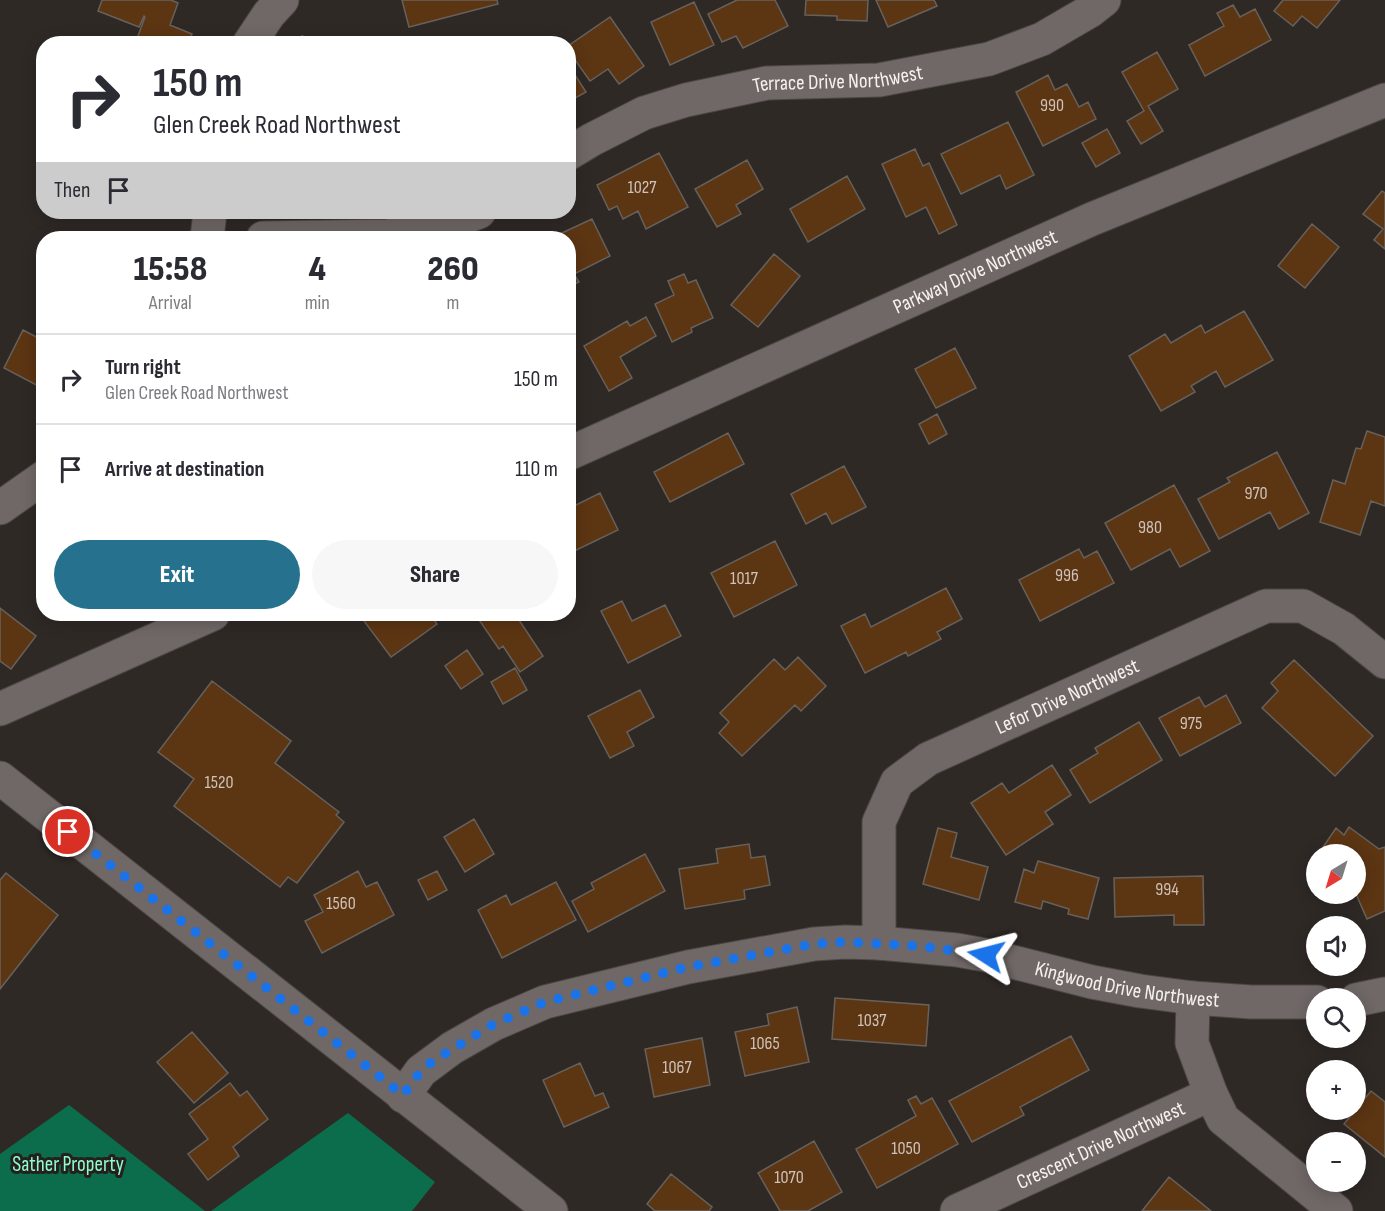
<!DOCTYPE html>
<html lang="en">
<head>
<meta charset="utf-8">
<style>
	body { margin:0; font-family:"Sofia Sans Condensed",sans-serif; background:#f7f7f7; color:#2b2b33; height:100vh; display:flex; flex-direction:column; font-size:22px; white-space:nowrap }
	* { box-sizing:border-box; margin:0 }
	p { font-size:20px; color:#7c7c81 }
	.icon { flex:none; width:33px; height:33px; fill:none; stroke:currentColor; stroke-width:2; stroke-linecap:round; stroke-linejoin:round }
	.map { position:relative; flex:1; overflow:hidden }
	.details { position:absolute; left:36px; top:231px; width:540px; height:390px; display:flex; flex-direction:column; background:#fff; border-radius:24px; box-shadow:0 3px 15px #0003 }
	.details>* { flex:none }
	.hud { position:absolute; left:36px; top:36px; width:540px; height:183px; border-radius:24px; box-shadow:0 3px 15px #0003; background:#fff; color:#2b2b33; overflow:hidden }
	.needle { width:39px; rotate:218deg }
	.tools { position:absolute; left:1306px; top:844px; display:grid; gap:12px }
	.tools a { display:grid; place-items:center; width:60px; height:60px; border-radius:50%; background:#fff; box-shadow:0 3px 15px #0003; font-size:30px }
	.pin { position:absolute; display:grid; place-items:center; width:51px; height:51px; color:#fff; margin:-26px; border:3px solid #fff; border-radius:50%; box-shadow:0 2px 6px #0007 }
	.me { position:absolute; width:66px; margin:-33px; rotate:279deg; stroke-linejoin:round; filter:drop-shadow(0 0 4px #0008) }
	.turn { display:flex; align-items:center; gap:21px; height:126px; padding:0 18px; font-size:27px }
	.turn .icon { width:78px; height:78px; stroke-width:2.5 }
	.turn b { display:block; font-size:42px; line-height:51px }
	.then { display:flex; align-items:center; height:57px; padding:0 18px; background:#0003; gap:12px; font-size:22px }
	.eta { display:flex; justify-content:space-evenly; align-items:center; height:102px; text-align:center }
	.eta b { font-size:36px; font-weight:800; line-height:42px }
	.button { display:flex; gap:12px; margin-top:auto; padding:12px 18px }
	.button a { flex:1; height:69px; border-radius:36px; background:#26728e; color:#fff; font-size:24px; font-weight:800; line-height:69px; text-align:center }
	.button a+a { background:#f7f7f7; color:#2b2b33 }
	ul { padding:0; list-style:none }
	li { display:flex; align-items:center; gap:18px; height:90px; padding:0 18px; border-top:2px solid #e1e1e2 }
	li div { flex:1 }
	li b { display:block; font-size:22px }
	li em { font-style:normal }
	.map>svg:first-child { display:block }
	.forest { fill:#0c6d4d }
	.building { fill:#5c3513; stroke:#67615c; stroke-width:1.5 }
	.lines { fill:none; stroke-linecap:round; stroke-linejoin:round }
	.street-casing { stroke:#4c4845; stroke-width:35 }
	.secondary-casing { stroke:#4c4845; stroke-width:35 }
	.street { stroke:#706866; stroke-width:33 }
	.secondary { stroke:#706866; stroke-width:33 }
	.route { stroke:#1a73e8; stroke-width:10; stroke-dasharray:0 18 }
	.labels { text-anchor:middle; stroke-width:6; stroke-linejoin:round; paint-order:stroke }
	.number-label { font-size:18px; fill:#cfc2b8 }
	.street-label { font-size:21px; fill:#f5f1ef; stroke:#251f1d }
	.park-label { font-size:21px; fill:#8ffccd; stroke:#251f1d }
</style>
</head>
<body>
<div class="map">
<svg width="1385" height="1211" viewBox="0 0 1385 1211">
	<rect width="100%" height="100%" fill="#2f2926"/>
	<path class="forest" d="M69,1105L205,1211H0V1154Z
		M348,1113L435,1182L412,1211H211Z"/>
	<path class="building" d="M102,0H171L178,3L170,25L192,34L188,44H135L145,17L144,16L139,27L98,11Z
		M402,0H497L498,4L409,27Z
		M737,0H775L788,26L743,48L736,36L722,42L708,14Z
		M806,0H868L867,21L837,20V16L805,15Z
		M876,0H934L937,6L888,27Z
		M1283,0H1340L1317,28L1302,16L1293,26L1274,11Z
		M694,2L714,45L670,65L651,22Z
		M1233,5L1240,17L1255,9L1271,40L1205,76L1189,45L1224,26L1217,13Z
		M610,17L644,66L619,84L608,69L590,81L568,50V46Z
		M302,36L332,44H300Z
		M1157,52L1178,89L1148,106L1163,131L1141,144L1127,121L1144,111L1122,72Z
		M568,64L586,92L568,102Z
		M1048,75L1055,90L1067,84L1079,107L1088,102L1096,119L1043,146L1016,92Z
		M1008,122L1034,175L1006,189L1000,175L961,194L941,154Z
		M1107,129L1120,153L1096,167L1082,143Z
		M915,149L923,166L929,163L957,225L939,234L926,207L906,217L882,164Z
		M659,153L688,207L646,229L638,211L623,219L617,206L609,210L597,185Z
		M747,160L763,189L736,205L741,214L717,227L695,189Z
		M847,176L865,209L808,242L790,209Z
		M1382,191L1385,193V249L1374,240L1383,229L1363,214Z
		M592,219L610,256L574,274L579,282L568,287V238H551Z
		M1312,224L1339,247L1305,288L1278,266Z
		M774,254L800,276L758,327L731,305Z
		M684,274L688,283L696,280L713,318L691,328L692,332L672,342L655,304L674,295L668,281Z
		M1244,311L1273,360L1225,387L1216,371L1191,386L1195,392L1161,411L1129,356L1165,334L1171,343L1201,325L1205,333Z
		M646,317L656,336L620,357L632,378L609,391L584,346L627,321L630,326Z
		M23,330L44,341V389L4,368Z
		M955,348L976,388L936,408L915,369Z
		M937,414L947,434L929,444L919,424Z
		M1367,431L1385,437V506L1371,501L1360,535L1320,522L1333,480L1345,484L1356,448L1361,449Z
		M728,433L744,464L670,502L654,472Z
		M1277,452L1309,513L1279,529L1270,512L1219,539L1198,499L1230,482L1227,478Z
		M844,466L866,507L832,524L826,513L806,524L791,494Z
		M1174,485L1210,551L1180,567L1170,549L1131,570L1105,523Z
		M600,493L618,530L568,554V509Z
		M775,541L797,585L734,617L711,573Z
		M1079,549L1084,558L1097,551L1114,583L1040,621L1019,580Z
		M946,588L962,619L937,632L941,639L908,656L906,652L865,673L841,626L865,614L871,627Z
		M622,601L632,621L665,605L681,636L628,663L601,611Z
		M0,608L36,636L11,669L0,661Z
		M374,614H430L437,624L391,657L364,621Z
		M475,614H515L543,656L520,672L503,646L499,649Z
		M467,650L483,674L461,689L445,666Z
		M798,657L826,686L801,711L795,705L742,756L719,733L729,722L720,713L774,659L785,670Z
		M1294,660L1373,736L1335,776L1262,708L1278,691L1271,683Z
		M515,668L527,690L503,704L491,682Z
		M212,681L291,741L275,763L339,812L336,815L344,822L297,883L288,877L280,887L174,806L194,779L158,752Z
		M640,690L654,717L627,732L634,746L610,758L588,716Z
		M1226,695L1241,723L1180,756L1159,718L1199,697L1205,707Z
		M1139,722L1162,760L1090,803L1070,770L1098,753L1095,748Z
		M1052,765L1071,795L1045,812L1053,824L1006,855L971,803L1002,783L1009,793Z
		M474,819L494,854L465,872L444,837Z
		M1349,827L1379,849L1385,847V911L1367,919L1356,894V855H1328L1321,850L1336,828L1344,835Z
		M938,828L957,833L951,857L988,867L979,900L923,884Z
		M749,844L751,858L765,856L770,885L744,890L745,899L685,909L679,869L718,863L716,849Z
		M645,854L665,891L588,932L572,901L594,889L591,883Z
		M1038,861L1099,878L1088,919L1068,914L1069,909L1043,901L1041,909L1015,902L1024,869L1034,873Z
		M358,871L366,887L377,882L394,915L322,953L305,921L323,912L314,895Z
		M437,871L447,890L428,900L418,880Z
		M6,873L58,915L0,989V880Z
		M1203,876L1204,925H1174V915L1115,917L1114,878Z
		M556,882L576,920L502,958L478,910L506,895L511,905Z
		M835,998L929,1005L926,1046L832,1039Z
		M797,1007L809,1062L745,1076L735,1032L769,1025L767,1014Z
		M192,1032L228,1073L194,1103L157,1062Z
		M1071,1036L1089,1070L1020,1107L1024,1115L972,1142L949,1101Z
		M702,1038L710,1085L654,1097L645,1049Z
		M580,1063L595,1096L603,1093L609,1107L564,1127L543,1080Z
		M230,1083L240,1096L247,1091L268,1119L233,1147L239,1156L208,1180L188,1154L208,1139L189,1114Z
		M1371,1091L1385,1102V1157L1344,1124Z
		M916,1096L921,1104L932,1098L958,1144L877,1188L856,1149L916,1116L908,1100Z
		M814,1141L842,1192L808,1211H780L758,1173Z
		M671,1174L712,1207L709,1211H655L647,1204Z
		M1169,1177L1211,1211H1142Z"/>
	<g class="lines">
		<g class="street-casing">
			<g id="street">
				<path id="s1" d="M568,154L591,140L644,113L686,100L767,83L879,80L989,59L1042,39L1090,11L1104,0"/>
				<path d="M263,238L387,236L441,227L479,212"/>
				<path id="s2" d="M568,454L1092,219L1385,100"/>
				<path d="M0,709L213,614"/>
				<path id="s3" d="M879,943V822L897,782L928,759L1266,606H1303L1344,629L1385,662"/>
				<path d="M1193,998L1192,1043L1211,1094L1223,1119L1336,1211"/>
				<path id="s4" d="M957,1211L1211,1094"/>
			</g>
		</g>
		<g class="secondary-casing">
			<g id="secondary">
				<path d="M249,44L269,14L282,0"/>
				<path d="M207,238L210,212"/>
				<path d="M0,508L44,477"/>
				<path d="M0,778L551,1211"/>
				<path d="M1356,1000L1385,994"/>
				<path id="s5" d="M403,1096L421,1071L452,1048L494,1024L545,1002L688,967L814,944L845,942L879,943L957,950L985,955L1092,982L1140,991L1193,998L1251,1002H1317"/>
			</g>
		</g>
		<use href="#street" class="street"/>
		<use href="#secondary" class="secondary"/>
	</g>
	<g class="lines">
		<path class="route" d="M68,832L403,1095L421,1071L433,1061L494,1024L545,1002L688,967L814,944L845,942L919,946L986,955"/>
	</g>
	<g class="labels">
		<g class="number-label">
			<text x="1052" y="111">990</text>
			<text x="642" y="193">1027</text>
			<text x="1256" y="499">970</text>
			<text x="1150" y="533">980</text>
			<text x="1067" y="581">996</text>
			<text x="744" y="584">1017</text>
			<text x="1191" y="729">975</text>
			<text x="219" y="788">1520</text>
			<text x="1167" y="895">994</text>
			<text x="341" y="909">1560</text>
			<text x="872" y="1026">1037</text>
			<text x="765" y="1049">1065</text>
			<text x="677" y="1073">1067</text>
			<text x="906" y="1154">1050</text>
			<text x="789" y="1183">1070</text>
		</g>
		<g class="street-label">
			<text dy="7" stroke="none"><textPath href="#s1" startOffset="284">Terrace Drive Northwest</textPath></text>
			<text dy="7" stroke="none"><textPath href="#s2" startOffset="446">Parkway Drive Northwest</textPath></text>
			<text dy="7" stroke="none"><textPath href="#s3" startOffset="356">Lefor Drive Northwest</textPath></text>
			<text dy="7" stroke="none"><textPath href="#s5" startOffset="766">Kingwood Drive Northwest</textPath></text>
			<text dy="7" stroke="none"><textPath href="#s4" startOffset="158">Crescent Drive Northwest</textPath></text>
		</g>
		<g class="park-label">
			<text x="68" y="1171">Sather Property</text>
		</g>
	</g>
</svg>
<div class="tools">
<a><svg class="needle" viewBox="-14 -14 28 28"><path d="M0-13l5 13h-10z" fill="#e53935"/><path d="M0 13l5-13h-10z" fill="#7c7c81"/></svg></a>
<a><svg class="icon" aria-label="sound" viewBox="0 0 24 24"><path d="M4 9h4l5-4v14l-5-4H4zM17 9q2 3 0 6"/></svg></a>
<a><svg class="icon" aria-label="search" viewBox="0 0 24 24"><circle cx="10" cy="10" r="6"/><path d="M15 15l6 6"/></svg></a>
<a>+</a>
<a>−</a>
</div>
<div class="pin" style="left:68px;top:832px;background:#d93025"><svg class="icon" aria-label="arrive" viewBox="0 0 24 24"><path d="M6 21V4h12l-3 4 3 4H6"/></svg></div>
<svg class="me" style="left:986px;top:955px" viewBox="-20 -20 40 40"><path d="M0-17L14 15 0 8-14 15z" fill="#1a73e8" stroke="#fff" stroke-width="4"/></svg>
<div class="hud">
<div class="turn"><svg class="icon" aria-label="right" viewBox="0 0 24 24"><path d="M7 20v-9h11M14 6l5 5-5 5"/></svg><div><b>150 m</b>Glen Creek Road Northwest</div></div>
<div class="then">Then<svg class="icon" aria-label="arrive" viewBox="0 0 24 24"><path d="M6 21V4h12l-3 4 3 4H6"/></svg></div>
</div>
<section class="details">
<div class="eta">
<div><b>15:58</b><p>Arrival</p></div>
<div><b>4</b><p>min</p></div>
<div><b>260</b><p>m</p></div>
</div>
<ul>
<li><svg class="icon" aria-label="right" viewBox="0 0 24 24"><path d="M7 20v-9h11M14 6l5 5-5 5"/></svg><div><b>Turn right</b><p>Glen Creek Road Northwest</p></div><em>150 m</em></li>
<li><svg class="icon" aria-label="arrive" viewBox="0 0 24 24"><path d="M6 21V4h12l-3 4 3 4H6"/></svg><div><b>Arrive at destination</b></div><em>110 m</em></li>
</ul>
<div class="button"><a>Exit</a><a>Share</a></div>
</section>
</div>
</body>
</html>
